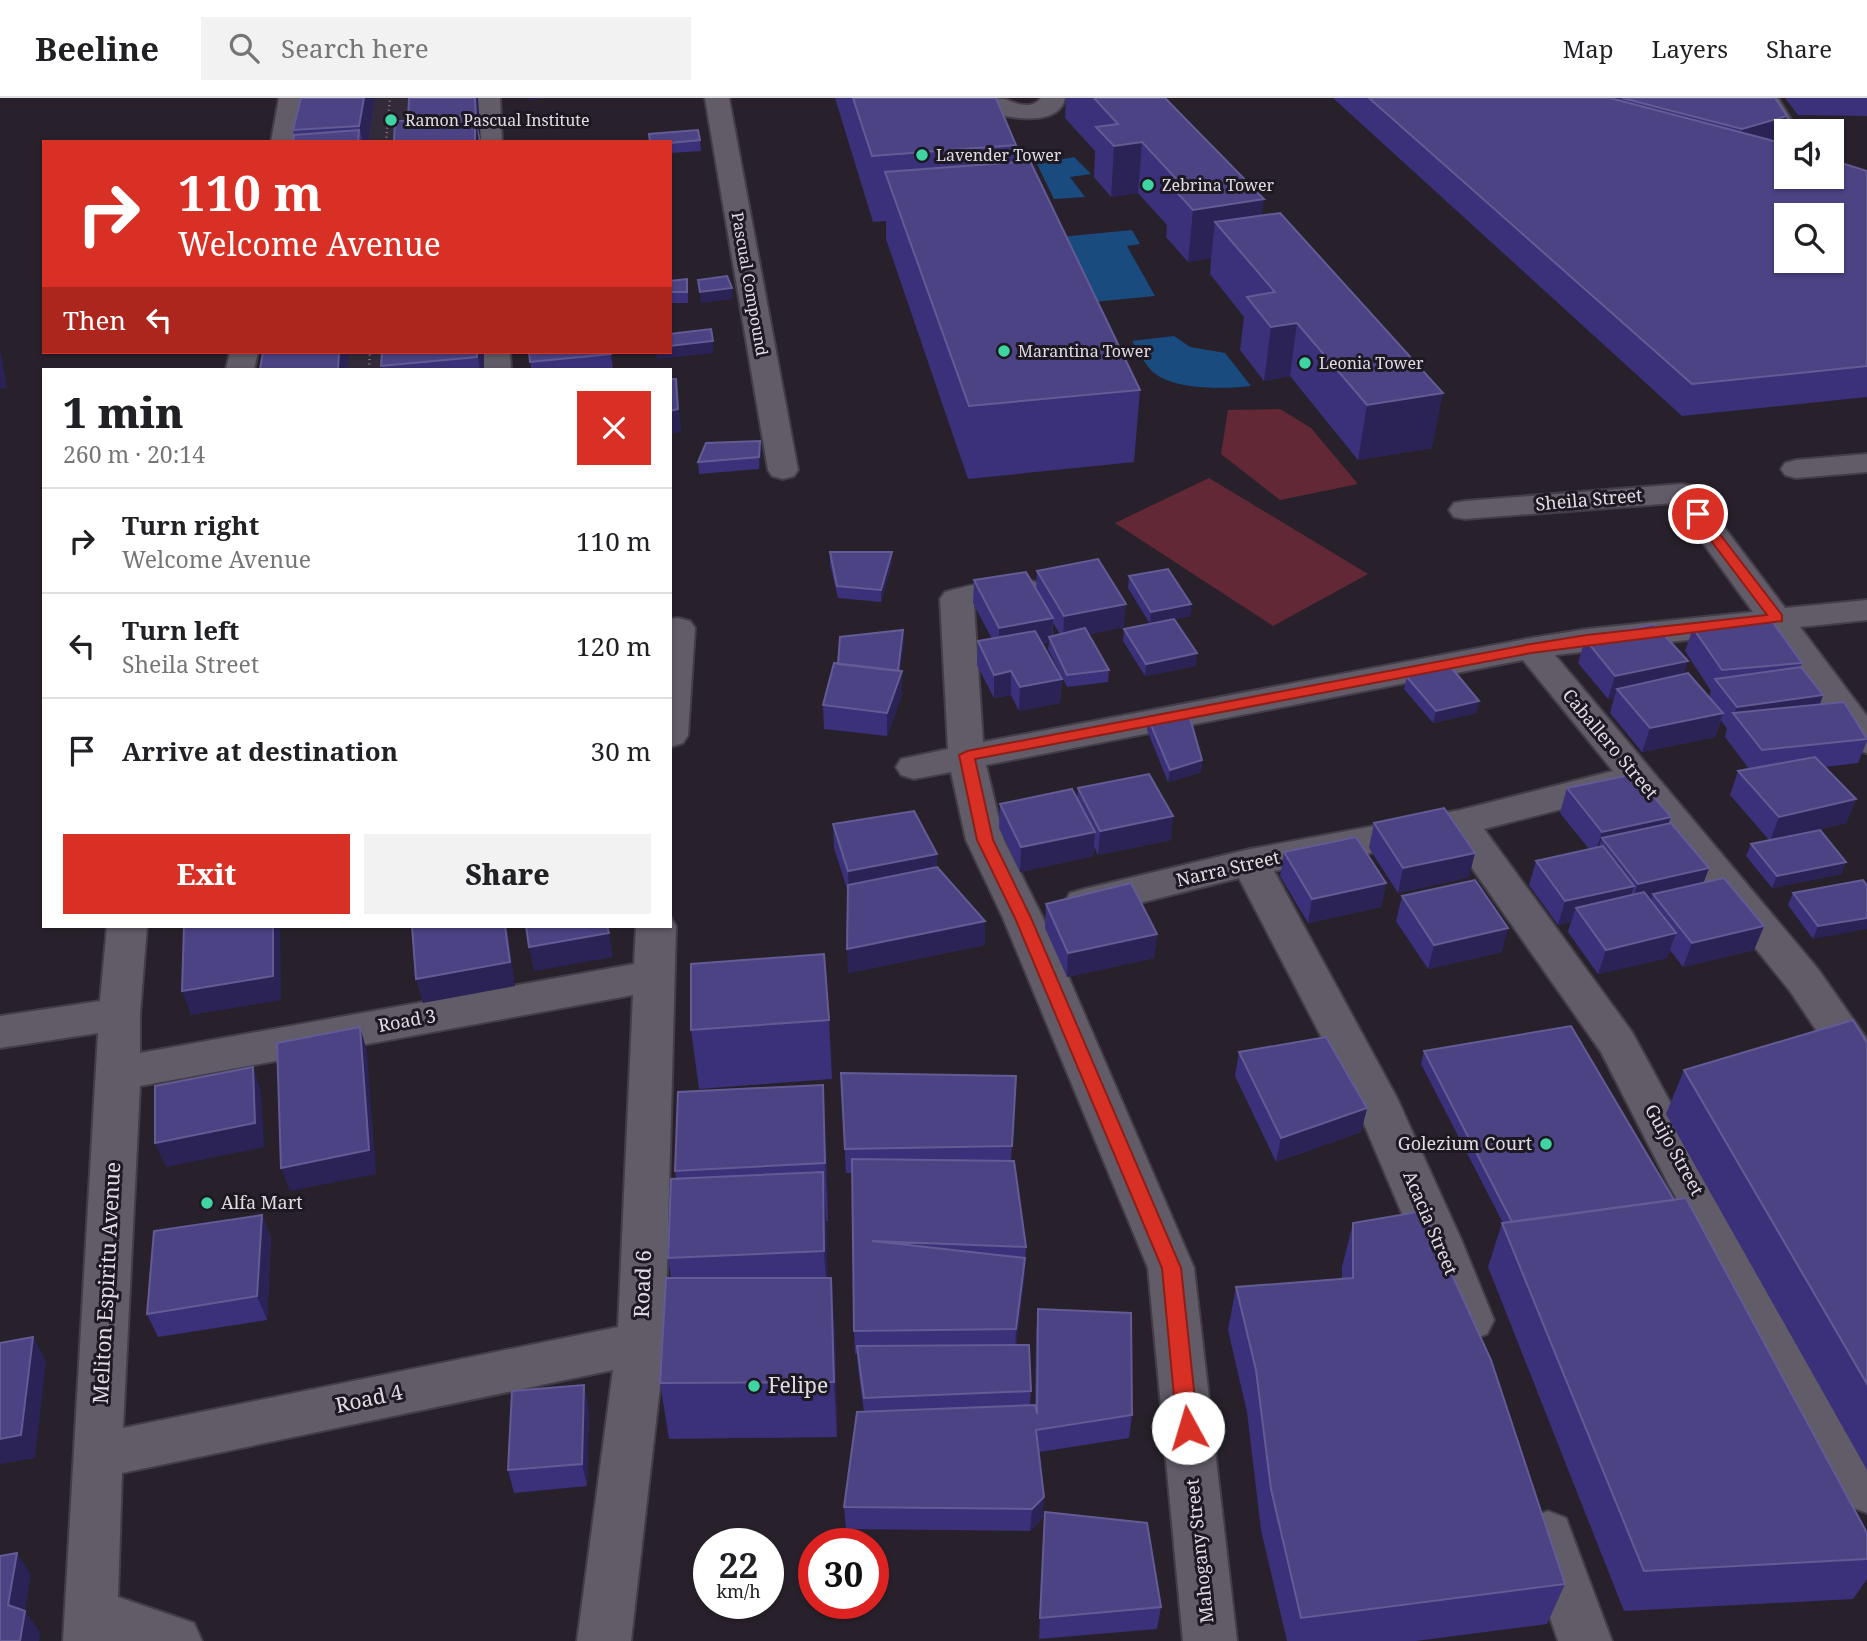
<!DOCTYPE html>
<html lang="en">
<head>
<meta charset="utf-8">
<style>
	body { margin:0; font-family:"Noto Serif",serif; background:#f2f2f2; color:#202124; height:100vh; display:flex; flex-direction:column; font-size:26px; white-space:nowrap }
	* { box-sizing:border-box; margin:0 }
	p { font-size:23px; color:#757577 }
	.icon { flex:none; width:38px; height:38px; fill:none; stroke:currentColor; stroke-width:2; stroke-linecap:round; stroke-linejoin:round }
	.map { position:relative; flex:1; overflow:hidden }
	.sheet { position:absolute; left:42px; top:270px; width:630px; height:560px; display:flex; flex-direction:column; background:#fff; border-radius:0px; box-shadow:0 2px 5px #0004 }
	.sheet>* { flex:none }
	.top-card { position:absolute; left:42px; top:42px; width:630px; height:214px; border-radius:0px; box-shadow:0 2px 5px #0004; background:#d93025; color:#fff; overflow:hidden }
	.buttons { position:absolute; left:1774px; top:21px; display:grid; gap:14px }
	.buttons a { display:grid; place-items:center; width:70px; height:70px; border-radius:0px; background:#fff; box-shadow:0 2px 5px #0004; font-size:35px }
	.speed { position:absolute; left:693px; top:1430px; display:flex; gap:14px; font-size:35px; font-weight:700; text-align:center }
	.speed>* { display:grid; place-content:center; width:91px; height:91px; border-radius:50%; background:#fff; box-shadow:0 2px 5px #0004; line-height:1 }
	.speed small { font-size:18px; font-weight:400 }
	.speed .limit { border:10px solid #d22; background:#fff; color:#111 }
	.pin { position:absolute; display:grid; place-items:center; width:60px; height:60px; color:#fff; margin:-30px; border:4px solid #fff; border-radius:50%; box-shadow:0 2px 7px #0007 }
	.me { position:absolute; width:77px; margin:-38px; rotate:354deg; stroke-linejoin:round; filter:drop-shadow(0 0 5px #0008) }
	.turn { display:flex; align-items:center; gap:24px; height:147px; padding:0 21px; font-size:32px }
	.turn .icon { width:91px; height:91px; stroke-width:2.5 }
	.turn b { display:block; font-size:49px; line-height:60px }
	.then { display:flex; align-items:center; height:66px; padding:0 21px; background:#0003; gap:14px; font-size:26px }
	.round { display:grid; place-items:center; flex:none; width:74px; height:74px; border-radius:0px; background:#f2f2f2 }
	.summary { display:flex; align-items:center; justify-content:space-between; height:119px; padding:0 21px }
	h1 { font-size:42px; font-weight:800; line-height:52px }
	.cta { display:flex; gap:14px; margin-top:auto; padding:14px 21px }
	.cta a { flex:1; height:80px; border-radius:0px; background:#d93025; color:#fff; font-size:28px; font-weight:800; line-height:80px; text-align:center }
	.cta a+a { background:#f2f2f2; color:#202124 }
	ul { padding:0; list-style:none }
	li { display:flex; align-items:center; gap:21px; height:105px; padding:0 21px; border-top:2px solid #e0e0e0 }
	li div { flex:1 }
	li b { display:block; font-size:26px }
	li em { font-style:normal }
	header { display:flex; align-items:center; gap:42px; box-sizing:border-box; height:98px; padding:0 35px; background:#fff; border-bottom:2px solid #e0e0e0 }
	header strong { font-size:33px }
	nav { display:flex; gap:38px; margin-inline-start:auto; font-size:24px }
	.search { width:490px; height:63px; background:#f2f2f2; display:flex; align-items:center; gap:18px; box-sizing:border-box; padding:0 24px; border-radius:0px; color:#757577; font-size:26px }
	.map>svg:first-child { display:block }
	.built { fill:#342b3a }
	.green { fill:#632835 }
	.water { fill:#194b7f }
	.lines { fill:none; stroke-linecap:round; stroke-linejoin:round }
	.minor-casing { stroke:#423d47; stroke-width:4 }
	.path { stroke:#827c86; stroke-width:2.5; stroke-dasharray:1 3.5; stroke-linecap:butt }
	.minor { fill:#625b68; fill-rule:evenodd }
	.wall { fill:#3a317a; fill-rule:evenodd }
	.shaded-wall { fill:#2b2356 }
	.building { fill:#4c4385; stroke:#635b94; stroke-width:2; fill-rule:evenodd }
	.route { fill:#d93025; stroke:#8d1f18; stroke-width:2 }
	.poi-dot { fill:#3fd4a2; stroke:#1e1823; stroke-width:2.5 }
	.labels { text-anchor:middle; stroke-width:6; stroke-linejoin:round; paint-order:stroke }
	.far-poi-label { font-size:16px; fill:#e1dce4; stroke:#1e1823; text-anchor:start }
	.far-street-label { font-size:16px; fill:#e1dce4; stroke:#1e1823 }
	.street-label { font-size:18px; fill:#e1dce4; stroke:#1e1823 }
	.poi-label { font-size:18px; fill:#e1dce4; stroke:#1e1823; text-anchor:end }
	.near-street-label { font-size:21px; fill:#e1dce4; stroke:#1e1823 }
	.near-poi-label { font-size:21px; fill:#e1dce4; stroke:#1e1823; text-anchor:start }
</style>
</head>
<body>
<header>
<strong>Beeline</strong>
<div class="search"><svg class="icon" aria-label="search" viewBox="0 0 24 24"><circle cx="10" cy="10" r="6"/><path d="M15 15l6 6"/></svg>Search here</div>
<nav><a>Map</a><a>Layers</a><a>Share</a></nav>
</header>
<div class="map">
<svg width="1867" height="1543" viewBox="0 0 1867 1543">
	<rect width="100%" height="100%" fill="#28212c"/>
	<path class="built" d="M304,0H480L481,44H298Z
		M269,254H488V271H267Z"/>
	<path class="green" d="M1280,311L1311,330L1358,386L1280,402L1221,356L1228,312Z
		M1209,380L1368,476L1273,528L1115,425Z"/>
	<path class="water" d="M1074,59L1091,76L1070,79L1085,99L1054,101L1037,66Z
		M1132,132L1140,146L1127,148L1155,198L1093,204L1060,139Z
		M1174,238L1190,249L1225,255L1251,288C1225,291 1169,293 1150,271C1143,263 1138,252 1132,243Z"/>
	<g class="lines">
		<g class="minor-casing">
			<path id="minor" d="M279,0H303L295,44H271Z
				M476,0H500L502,44H478Z
				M705,0H729L798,372L794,378L783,381L772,378L768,372Z
				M981,0C988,0 999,0 1005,1C1016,6 1032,12 1041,0H1065C1060,29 1008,21 989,13Z
				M1754,0H1778L1798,33H1787V42L1779,40Z
				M230,254H258L254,271H226Z
				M482,254H510L511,271H483Z
				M1867,356V374L1796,380L1785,377L1781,371L1785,365L1796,362Z
				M1682,386L1693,388L1785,510L1867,502V522L1800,529L1867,618V655L1854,651L1767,533L1555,557L1818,871L1867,941V990L1852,986L1790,893L1629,694L1484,731L1632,934L1701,1061L1867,1345V1415L1849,1408L1669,1087L1601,954L1451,740L1274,773L1397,1000L1461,1141L1494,1222L1487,1236L1470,1242L1453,1236L1353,1000L1239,780L1084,819L1070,815L1064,805L1070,795L1084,791L1250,751L1460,712L1613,673L1523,562L986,667L1004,742L1043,820L1194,1170L1237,1543H1183L1148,1170L1003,820L966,742L951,674L914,681L901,677L896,669L901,661L948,651L940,501L945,494C972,487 1009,477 1036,484L1040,491L1036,498L974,508L983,644L1531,540L1587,531L1753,514L1674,405L1465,421L1454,419L1449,412L1454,405L1465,403Z
				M678,520L690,523L695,530L688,637L683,645L670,649V521Z
				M670,818L676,828L665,1245L631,1543H577L613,1272L122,1375L118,1499L194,1525L202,1543H63L98,935L0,950V918L100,903L107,828H147L140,916V955L634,866L636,828H670ZM633,897L618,1229L123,1330L140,988Z
				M1548,1413L1566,1420L1612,1543H1558L1522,1437L1530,1420Z"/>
		</g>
		<path class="path" d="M386,44L390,0
			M369,271L370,254"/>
		<use href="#minor" class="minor"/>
	</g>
	<path class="wall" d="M375,0L368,44H293L294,37L293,32Z
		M835,0H996L1016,47V64L1140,292L1134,364L968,381L886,141V123L873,124Z
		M1066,0H1165L1262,117L1432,350L1358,362L1290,278L1264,283L1240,252L1244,219L1210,176L1211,160L1188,164L1166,139L1167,127L1138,95L1111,99L1094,79L1095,53L1065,20Z
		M1333,0H1775L1787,18L1779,45L1867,73V299L1682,318Z
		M1785,0H1867V18L1798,17Z
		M649,36L700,42L701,53L670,55V44H649Z
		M670,183L688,192V205H670Z
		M382,254H484V271H382Z
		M529,254L611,256L613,271H531Z
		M760,343L761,354L759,371L699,376L698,364Z
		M830,454H892V465L881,504L838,500L830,466Z
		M1037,473L1124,529L1089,536L1109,572L1108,584L1067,589L1048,551L1049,544L1042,546L1062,581L1060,605L1019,613L1011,597L994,600L977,567L978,543L992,541L973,505L974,482L1036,491ZM1053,525L1060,536L1053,538Z
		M1129,478L1191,506L1190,518L1174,521L1196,568L1145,578L1123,543L1124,531L1150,526L1128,490Z
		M1693,530L1802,565L1800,570L1823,597L1820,607L1867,640V643L1858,665L1824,669L1856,701L1846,725L1792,738L1846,764L1841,776L1772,790L1746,758L1751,746L1769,742L1730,697L1738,673L1749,671L1725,639L1727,631L1721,622L1715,639L1642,654L1610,615L1614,600L1608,601L1578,565L1585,541L1684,576L1709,599L1711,593L1685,553Z
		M903,532L904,544L899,573H902V597L887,638L824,631L823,607L838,566Z
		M1407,579L1479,603L1476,615L1433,625L1404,591Z
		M1148,620L1202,662L1201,674L1168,684L1147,632Z
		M1078,690L1171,742L1098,757L1094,749L1093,758L1020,774L999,730L1000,706L1077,700Z
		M1567,690L1668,725L1709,770L1703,785L1764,828L1754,852L1683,869L1670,852L1667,860L1598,876L1568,834L1571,824L1558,827L1529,787L1536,763L1589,751L1560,715Z
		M1374,725L1469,779L1398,795L1369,750Z
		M833,726L937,756V769L985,823V847L848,875V794L834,750Z
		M1284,754L1386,785L1381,809L1308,825L1280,778Z
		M1863,782L1813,841L1788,807L1793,795Z
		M1402,798L1502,854L1428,871L1396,823Z
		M1046,806L1157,836L1154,860L1067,879L1045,830Z
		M829,922L832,981L699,991L691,932Z
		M1867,945V1372L1666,1016L1684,972Z
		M1424,953L1867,1435V1481L1853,1501L1624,1513L1488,1169L1502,1125H1503L1421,966Z
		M1239,954L1367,1010L1361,1034L1276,1064L1235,978Z
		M841,975L1016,978L1011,1063L1026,1149L1024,1183L1016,1247L1031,1293L1030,1307L1035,1310L1036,1234L1038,1211L1132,1317L1129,1340L1039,1354L1044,1399L1042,1421L1030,1433L846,1431L844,1409L864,1314L858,1271L857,1256H855L854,1233L852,1075H846Z
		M826,1045L828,1123H826L827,1180L835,1237L837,1339L669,1341L660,1285L671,1180L668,1160L676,1081L675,1073Z
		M262,1117L271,1140L267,1222L158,1239L147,1216Z
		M1353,1125L1565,1486L1547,1526L1416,1543H1287L1261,1432L1247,1314L1228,1232L1236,1189L1342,1181V1169Z
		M589,1310L587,1388L514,1395L508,1372Z
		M1045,1414L1161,1509L1157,1531L1039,1541Z"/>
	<path class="shaded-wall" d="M364,0H375L368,44H363L359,28Z
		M475,0H478L481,44L476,20Z
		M529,0H548L529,2Z
		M475,17L479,44H475Z
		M1787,18L1778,47L1734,60L1742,31Z
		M1142,44L1138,95L1111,99L1114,48Z
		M1264,101L1258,152L1215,124L1211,160L1188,164L1193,112Z
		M732,190L733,201L701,205L700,194Z
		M1297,225L1290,278L1264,283L1271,229Z
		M713,243L714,255L657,261L656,254H670V248Z
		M0,251L7,290L0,291Z
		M339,254H349L348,271H338Z
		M477,254H484V271H480Z
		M676,281L681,334L670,336V313Z
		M1443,295L1432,350L1358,362L1367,307Z
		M760,343L761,354L759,371V359Z
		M892,454V465L881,504V492Z
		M1126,506L1124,529L1063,542L1064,518Z
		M1191,506L1190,518L1150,526L1151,514Z
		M1053,520L1052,544L1049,539V544L999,554V530Z
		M903,532L904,544L898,584L902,573V597L887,638V615L897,578Z
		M1197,555L1196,568L1145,578L1146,566Z
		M1688,563L1680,587L1617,591L1614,600L1608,601L1615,578Z
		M1011,573V597L994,600V577Z
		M1062,581L1060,605L1019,613L1020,589Z
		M1823,597L1814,621L1734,617L1737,609Z
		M1479,603L1476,615L1433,625L1436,613Z
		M1723,615L1715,639L1642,654L1650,630Z
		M1202,662L1201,674L1168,684L1170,672Z
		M1856,701L1846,725L1770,743L1779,719Z
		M1173,718L1171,742L1098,757L1100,733Z
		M1671,719L1662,743L1602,740L1596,758H1594L1602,734Z
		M1095,734L1093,758L1020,774L1021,749Z
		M1475,755L1469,779L1398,795L1403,770Z
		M937,756V780L849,797L848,773Z
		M1846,764L1841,776L1772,790L1777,778Z
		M1709,770L1700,794L1653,796L1650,806L1630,810L1638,786Z
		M1386,785L1381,809L1308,825L1312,801Z
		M1634,788L1626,812L1576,810L1571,824L1558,827L1565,803Z
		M1867,820V831L1813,841L1818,828Z
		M985,823V847L848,875L847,851Z
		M273,828H280L281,902L191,917L182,893Z
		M505,828H507L515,888L423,905L416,881Z
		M1764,828L1754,852L1683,869L1692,845Z
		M1508,830L1502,854L1428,871L1434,847Z
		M609,835L613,859L534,873L529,849Z
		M1676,835L1667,860L1598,876L1606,852Z
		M1157,836L1154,860L1067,879L1068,855Z
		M360,929L367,953L376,1076L290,1093L281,1070Z
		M253,969L261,993L264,1049L166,1069L155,1045Z
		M823,987L826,1045L828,1123L825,1065Z
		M1367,1010L1361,1034L1276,1064L1281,1040Z
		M823,1074L827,1132L828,1210L824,1153Z
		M262,1117L271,1140L267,1222L257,1198Z
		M1025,1160L1024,1183L1015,1254L1016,1231Z
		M831,1180L835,1237L837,1339L834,1284Z
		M33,1239L46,1263L35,1360L0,1366V1341Z
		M584,1287L589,1310L587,1388L582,1366Z
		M1044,1399L1042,1421L1030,1433L1032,1411Z
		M17,1455L31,1477L25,1513L40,1534L39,1543H20L8,1507Z"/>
	<path class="building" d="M301,0H364L359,28L293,32Z
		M409,0H475L476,20H475V17L408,22Z
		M853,0H996L1016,47L872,58Z
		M1094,0H1165L1264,101L1193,112L1171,88L1181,86L1142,44L1114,48L1096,29L1118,26Z
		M1369,0H1610L1770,42L1787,47V79H1832V62L1867,73V268L1692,286ZM1787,117H1832V163H1787Z
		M1622,0H1775L1787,18L1742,31Z
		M475,17V44H394L395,23Z
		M359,32L358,44H293L294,37Z
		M698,32L700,42L670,45L650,44L649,36Z
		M1030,63L1140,292L969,308L885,74Z
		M1280,115L1443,295L1367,307L1297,225L1271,229L1247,199L1275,194L1215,124Z
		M727,178L732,190L700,194L698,182Z
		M687,181V194H670V183Z
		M711,231L713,243L670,248V236Z
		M263,254H339L338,271H260Z
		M382,254H477V259L381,268Z
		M529,254H611V256L530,264Z
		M670,281H676L678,311L670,313Z
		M760,343L759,359L698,364L706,345Z
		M830,454H892L881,492L837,488Z
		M1098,461L1126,506L1064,518L1037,473Z
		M1168,471L1191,506L1151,514L1129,478Z
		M1026,474L1053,520L999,530L974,482Z
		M1174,521L1197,555L1146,566L1124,531Z
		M1772,523L1802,565L1722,572L1693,530Z
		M1654,526L1688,563L1615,578L1585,541Z
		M1085,530L1109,572L1067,577L1049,539Z
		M903,532L898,573L838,566L840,539Z
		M1035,533L1062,581L1020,589L1011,573L994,577L978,543Z
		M834,565L902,573L887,615L823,607Z
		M1450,568L1479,603L1436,613L1407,579Z
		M1801,569L1823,597L1737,609L1715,581Z
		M1688,575L1723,615L1650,630L1617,591Z
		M1844,604L1867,641L1762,652L1733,615Z
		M1148,620H1190L1202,662L1170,672Z
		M1815,659L1856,701L1779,719L1738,673Z
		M1149,676L1173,718L1100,733L1078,690Z
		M1635,676L1671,719L1602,734L1567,690Z
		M1072,691L1095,734L1021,749L1000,706Z
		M1444,710L1475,755L1403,770L1374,725Z
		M914,713L937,756L848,773L833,726Z
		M1671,725L1709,770L1638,786L1602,740Z
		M1820,732L1846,764L1777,778L1751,746Z
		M1356,739L1386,785L1312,801L1284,754Z
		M1603,748L1634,788L1565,803L1536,763Z
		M937,769L985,823L847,851L848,787Z
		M1724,780L1764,828L1692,845L1653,796Z
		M1475,782L1508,830L1434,847L1402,798Z
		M1863,782L1867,788V820L1818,828L1793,795Z
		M1131,785L1157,836L1068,855L1046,806Z
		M1644,794L1676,835L1606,852L1576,810Z
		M184,828H273V878L182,893Z
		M412,828H505L510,864L416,881Z
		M526,828H607L609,835L529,849Z
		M824,856L829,922L691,932V866Z
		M1853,922L1867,945V1286L1684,972Z
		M1571,928L1674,1102L1512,1124L1424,953Z
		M360,929L369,1052L281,1070L277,945Z
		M1326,939L1367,1010L1281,1040L1239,954Z
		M253,969L255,1025L155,1045V988Z
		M841,975L1016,978L1012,1048L845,1051Z
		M823,987L825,1065L675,1073L678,994Z
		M852,1061L1014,1063L1026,1149L872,1143L1025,1160L1016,1231L854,1233Z
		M823,1074L824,1153L668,1160L671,1081Z
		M1686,1100L1867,1435V1461L1644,1473L1502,1125Z
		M1423,1113L1491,1262L1565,1486L1301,1520L1271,1391L1256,1272L1236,1189L1353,1180V1125Z
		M262,1117L257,1198L147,1216L154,1133Z
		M666,1180H831L834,1284L660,1285Z
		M1038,1211L1131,1215L1132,1317L1036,1332L1044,1399L1032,1411L844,1409L857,1314L1035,1307L1037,1316Z
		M33,1239L21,1337L0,1341V1245Z
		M1029,1247L1031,1293L864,1300L857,1248Z
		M584,1287L582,1366L508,1372L512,1293Z
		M1045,1414L1147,1425L1161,1509L1040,1520Z
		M17,1455L8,1507L25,1513L20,1543H0V1458Z"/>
	<path class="route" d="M1698,412L1702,413L1782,517V523L1531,555L975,661L993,742L1031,820L1181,1170L1198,1330L1195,1336L1188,1339L1180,1336L1177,1330L1162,1170L1015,820L977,742L959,657L967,653L1531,546L1587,537L1767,517L1691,416Z"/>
	<g class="poi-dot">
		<circle cx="391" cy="22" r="7"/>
		<circle cx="922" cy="57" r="7"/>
		<circle cx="1148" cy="87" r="7"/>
		<circle cx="1004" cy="253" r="7"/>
		<circle cx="1305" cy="265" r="7"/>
		<circle cx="1546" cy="1046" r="7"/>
		<circle cx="207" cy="1105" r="7"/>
		<circle cx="754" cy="1288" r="7"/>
	</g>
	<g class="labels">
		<g class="far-poi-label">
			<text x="405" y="28">Ramon Pascual Institute</text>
			<text x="936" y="63">Lavender Tower</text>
			<text x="1162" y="93">Zebrina Tower</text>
			<text x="1018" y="259">Marantina Tower</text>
			<text x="1319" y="271">Leonia Tower</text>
		</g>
		<g class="far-street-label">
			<text transform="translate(750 186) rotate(80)" y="6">Pascual Compound</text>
		</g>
		<g class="street-label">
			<text transform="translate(1589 402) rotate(-5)" y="6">Sheila Street</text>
			<text transform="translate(1610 646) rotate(50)" y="6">Caballero Street</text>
			<text transform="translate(1228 771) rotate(-13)" y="6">Narra Street</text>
			<text transform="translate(407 923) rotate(-10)" y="6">Road 3</text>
			<text transform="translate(1674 1052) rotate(61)" y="6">Guijo Street</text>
			<text transform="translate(1430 1125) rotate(67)" y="6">Acacia Street</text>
			<text transform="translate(1200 1453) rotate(-96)" y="6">Mahogany Street</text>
		</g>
		<g class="poi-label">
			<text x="1532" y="1052">Golezium Court</text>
			<text x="221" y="1111" text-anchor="start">Alfa Mart</text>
		</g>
		<g class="near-street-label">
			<text transform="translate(107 1185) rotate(-87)" y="7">Meliton Espiritu Avenue</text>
			<text transform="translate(643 1186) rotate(-88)" y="7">Road 6</text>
			<text transform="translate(369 1301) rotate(-12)" y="7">Road 4</text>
		</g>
		<g class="near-poi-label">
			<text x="768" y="1295">Felipe</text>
		</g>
	</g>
</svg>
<div class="buttons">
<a><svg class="icon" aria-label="sound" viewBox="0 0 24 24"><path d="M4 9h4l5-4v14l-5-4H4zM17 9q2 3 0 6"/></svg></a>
<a><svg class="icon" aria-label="search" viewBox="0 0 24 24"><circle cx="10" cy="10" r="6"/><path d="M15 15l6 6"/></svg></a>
</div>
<div class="speed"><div>22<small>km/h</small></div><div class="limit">30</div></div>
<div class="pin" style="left:1698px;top:416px;background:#d93025"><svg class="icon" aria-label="arrive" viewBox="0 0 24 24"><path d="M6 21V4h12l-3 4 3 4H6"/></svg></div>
<svg class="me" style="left:1188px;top:1330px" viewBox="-20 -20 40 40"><circle r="19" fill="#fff"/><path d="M0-13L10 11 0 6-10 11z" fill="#d93025"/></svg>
<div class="top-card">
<div class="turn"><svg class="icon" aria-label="right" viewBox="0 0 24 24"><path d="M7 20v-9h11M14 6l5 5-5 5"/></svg><div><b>110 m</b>Welcome Avenue</div></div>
<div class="then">Then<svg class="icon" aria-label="left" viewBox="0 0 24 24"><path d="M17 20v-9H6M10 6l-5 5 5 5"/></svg></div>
</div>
<section class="sheet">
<div class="summary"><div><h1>1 min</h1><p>260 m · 20:14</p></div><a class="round" style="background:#d93025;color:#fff"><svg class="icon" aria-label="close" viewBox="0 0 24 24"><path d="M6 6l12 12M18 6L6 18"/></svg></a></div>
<ul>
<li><svg class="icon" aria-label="right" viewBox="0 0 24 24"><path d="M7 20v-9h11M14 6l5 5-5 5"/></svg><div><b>Turn right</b><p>Welcome Avenue</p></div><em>110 m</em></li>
<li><svg class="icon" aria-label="left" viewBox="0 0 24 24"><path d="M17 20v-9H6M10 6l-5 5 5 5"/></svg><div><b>Turn left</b><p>Sheila Street</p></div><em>120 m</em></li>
<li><svg class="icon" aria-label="arrive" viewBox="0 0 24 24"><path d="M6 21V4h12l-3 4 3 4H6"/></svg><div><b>Arrive at destination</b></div><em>30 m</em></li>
</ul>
<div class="cta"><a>Exit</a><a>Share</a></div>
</section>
</div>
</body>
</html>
